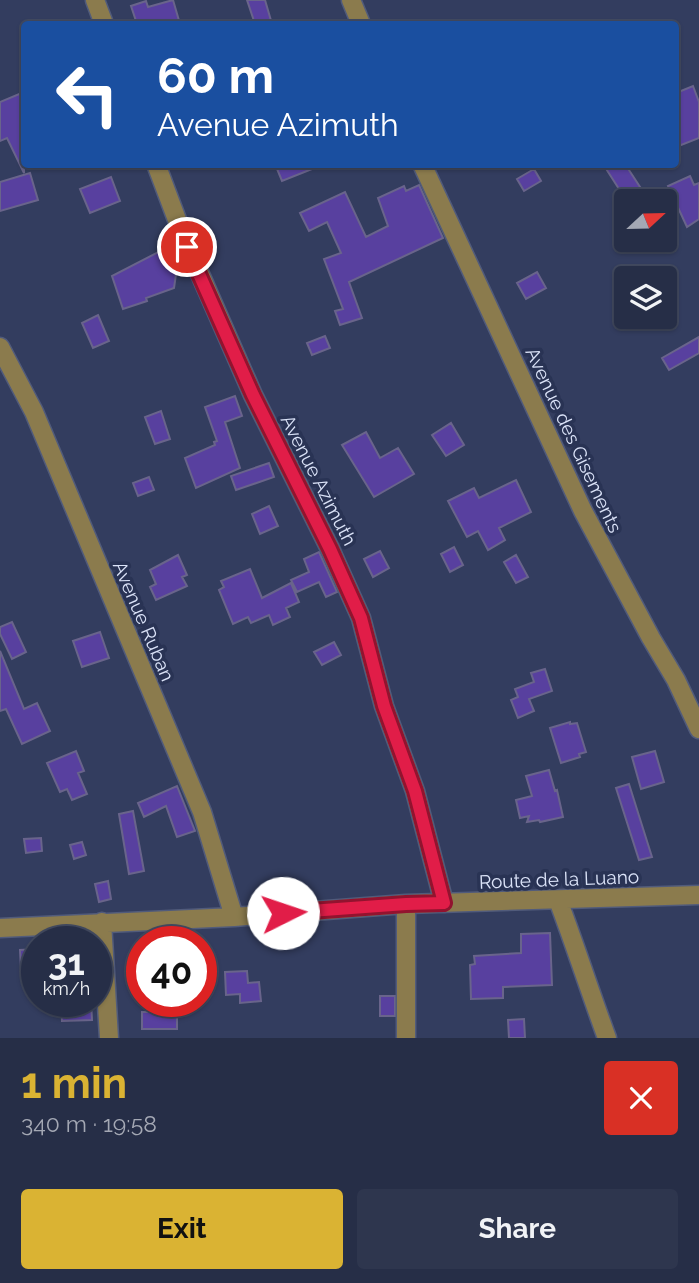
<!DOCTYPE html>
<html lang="en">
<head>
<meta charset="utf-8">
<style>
	body { margin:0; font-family:Raleway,sans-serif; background:#2e364e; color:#f1f3f6; height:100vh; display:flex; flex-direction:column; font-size:26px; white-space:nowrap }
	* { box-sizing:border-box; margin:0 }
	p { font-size:23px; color:#a4a8b4 }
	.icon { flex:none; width:38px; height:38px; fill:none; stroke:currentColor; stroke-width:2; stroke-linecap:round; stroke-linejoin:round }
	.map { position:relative; height:1038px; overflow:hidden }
	.details { display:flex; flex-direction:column; background:#262e47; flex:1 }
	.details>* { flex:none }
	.guide { position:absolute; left:21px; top:21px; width:658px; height:147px; border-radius:7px; box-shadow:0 2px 5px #0004,0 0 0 2px #424a60; background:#1a4fa0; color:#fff; overflow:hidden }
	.needle { width:46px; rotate:68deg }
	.controls { position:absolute; left:614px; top:189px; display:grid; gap:14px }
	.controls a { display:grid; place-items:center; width:63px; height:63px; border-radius:7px; background:#262e47; box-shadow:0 2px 5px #0004,0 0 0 2px #424a60; font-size:35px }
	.speed { position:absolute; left:21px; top:926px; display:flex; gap:14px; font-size:35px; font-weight:700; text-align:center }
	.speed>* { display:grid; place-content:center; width:91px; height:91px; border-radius:50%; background:#262e47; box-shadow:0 2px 5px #0004,0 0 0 2px #424a60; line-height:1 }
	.speed small { font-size:18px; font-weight:400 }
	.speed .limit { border:10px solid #d22; background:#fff; color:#111 }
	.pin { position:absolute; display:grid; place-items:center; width:60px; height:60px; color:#fff; margin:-30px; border:4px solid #fff; border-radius:50%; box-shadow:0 2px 7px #0007 }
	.me { position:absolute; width:77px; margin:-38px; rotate:86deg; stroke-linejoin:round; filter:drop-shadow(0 0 5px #0008) }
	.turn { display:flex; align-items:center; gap:24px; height:147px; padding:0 21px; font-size:32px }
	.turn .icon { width:91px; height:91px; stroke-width:2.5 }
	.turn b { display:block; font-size:49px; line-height:60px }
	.round { display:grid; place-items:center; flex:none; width:74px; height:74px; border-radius:7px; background:#2e364e }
	.headline { display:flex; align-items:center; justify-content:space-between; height:119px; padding:0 21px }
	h1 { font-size:42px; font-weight:700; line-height:52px; color:#dab333 }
	.button { display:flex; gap:14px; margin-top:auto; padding:14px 21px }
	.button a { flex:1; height:80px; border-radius:7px; background:#dab333; color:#111; font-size:28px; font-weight:700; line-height:80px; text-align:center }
	.button a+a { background:#2e364e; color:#f1f3f6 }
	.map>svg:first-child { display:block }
	.building { fill:#58409f; stroke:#69648b; stroke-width:2 }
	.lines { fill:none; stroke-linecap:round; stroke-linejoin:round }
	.minor-casing { stroke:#515b7b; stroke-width:21 }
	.minor { stroke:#8b7b4d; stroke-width:18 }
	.route-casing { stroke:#92132f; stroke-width:18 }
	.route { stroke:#e11d48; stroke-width:12 }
	.labels { text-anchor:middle; stroke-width:7; stroke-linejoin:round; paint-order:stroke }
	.street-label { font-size:19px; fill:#dbe3f8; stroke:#293354 }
</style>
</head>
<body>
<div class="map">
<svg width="699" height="1038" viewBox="0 0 699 1038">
	<rect width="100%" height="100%" fill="#333d5f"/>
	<path class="building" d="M173,0L180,24H137L131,6L146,1L148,7Z
		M247,0H265L272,24H255Z
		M693,86L699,102V138L676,147V93Z
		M24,92V173L7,138L0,141V102Z
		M275,164H322V165L282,181Z
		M603,164H625L642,190L626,200Z
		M534,169L541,181L524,191L517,179Z
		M30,173L38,200L0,211V182Z
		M690,176L694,185L699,183V219L687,227L668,186Z
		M111,177L120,201L90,213L80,189Z
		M419,185L443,238L349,282L362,318L340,325L335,311L343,309L324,259L341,253L327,222L309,231L300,213L345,192L366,237L388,226L378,198L404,186L406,191Z
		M174,244L179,254L174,288L146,298L147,301L123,309L112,276Z
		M537,272L546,288L526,299L517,283Z
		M98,315L109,341L93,348L82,323Z
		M325,336L330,348L312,355L307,343Z
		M699,337V353L669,370L662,358Z
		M235,396L242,416L225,422L240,468L196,488L185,458L215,445L214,442L217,441L205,407Z
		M161,411L170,439L155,444L145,417Z
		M451,423L464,445L446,456L432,435Z
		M366,432L380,458L398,448L414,474L374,497L342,445Z
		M269,463L274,477L236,490L231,476Z
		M149,477L154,490L138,496L133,483Z
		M516,480L531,512L499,528L505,540L488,550L478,531L467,537L448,501L474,488L479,498Z
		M269,506L278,526L260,534L252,514Z
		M454,547L463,565L450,572L441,554Z
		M380,551L389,568L373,577L364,559Z
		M319,552L337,592L326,597L319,582L297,592L291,580L309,572L304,559Z
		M178,555L187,575L182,577L187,586L156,600L150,587L156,584L150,570Z
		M516,555L528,577L516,583L504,562Z
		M250,569L262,598L291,583L299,602L286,608L290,617L273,625L269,615L251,623L248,617L233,624L219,590L224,587L221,581Z
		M12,622L26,652L12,659L0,634V627Z
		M100,632L109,658L82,667L73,641Z
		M334,642L341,655L322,665L314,652Z
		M0,651L24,709L37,703L50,731L22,744L6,709L0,711Z
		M545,669L552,691L529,699L534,711L518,718L511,700L518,697L515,689L534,682L531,673Z
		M570,722V724L577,723L586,752L579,754L580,757L561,763L550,728Z
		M76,751L84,771L78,773L87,794L72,800L67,789L60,792L47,763Z
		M655,751L664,782L641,789L632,757Z
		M549,770L555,791L557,790L563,817L540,822L539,820L527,822L529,816L520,818L516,800L532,796L526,776Z
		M629,784L652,857L639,860L616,788Z
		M177,786L195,831L177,837L166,806L144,817L138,803Z
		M133,811L144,871L129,874L119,814Z
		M41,838L42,851L26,853L24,839Z
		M82,842L86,855L74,859L70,845Z
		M108,881L111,899L99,902L95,884Z
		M550,933L552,985L503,987V998L471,999L470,965L475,964L474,956L521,953V934Z
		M37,949V970L21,971L20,950Z
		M247,971L248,983L259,982L261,1001L240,1003V994L226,995L225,972Z
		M380,996H395V1016H380Z
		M61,1001H91L92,1020L62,1021Z
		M142,1012H177V1029H142Z
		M524,1019L525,1038H509L508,1020Z"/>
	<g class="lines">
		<g class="minor-casing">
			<path id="minor" d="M95,0L104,24
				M351,0L361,24
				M156,164L182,233L253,395L330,549L361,618L384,706L415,791L444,903
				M422,164L583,511L651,638L676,680L699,729
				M0,347L34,412L202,812L234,917
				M558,900C575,945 590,992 607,1038
				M102,922L109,1038
				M0,928L234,917L406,904L699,895
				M406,1038V904"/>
		</g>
		<use href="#minor" class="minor"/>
	</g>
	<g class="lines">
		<g class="route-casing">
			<path id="route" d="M187,247L253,395L330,549L361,618L384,706L415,791L444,903L406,904L283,913"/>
		</g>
		<use href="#route" class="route"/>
	</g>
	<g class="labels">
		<g class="street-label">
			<text transform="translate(574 440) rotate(65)" y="7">Avenue des Gisements</text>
			<text transform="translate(319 480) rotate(63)" y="7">Avenue Azimuth</text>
			<text transform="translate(144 621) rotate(67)" y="7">Avenue Ruban</text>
			<text transform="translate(559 879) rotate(-2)" y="7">Route de la Luano</text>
		</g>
	</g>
</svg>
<div class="controls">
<a><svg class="needle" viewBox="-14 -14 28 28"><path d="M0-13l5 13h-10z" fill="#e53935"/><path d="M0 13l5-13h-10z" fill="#a4a8b4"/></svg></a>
<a><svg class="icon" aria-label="layers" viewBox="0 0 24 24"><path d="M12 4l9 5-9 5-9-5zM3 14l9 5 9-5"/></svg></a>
</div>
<div class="speed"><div>31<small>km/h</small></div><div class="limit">40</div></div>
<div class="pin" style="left:187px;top:247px;background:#d93025"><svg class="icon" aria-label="arrive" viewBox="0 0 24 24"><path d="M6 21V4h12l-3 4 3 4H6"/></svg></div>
<svg class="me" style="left:283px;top:913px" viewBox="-20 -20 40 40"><circle r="19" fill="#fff"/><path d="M0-13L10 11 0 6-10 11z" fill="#e11d48"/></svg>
<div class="guide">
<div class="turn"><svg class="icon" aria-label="left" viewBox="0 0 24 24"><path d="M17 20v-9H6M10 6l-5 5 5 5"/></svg><div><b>60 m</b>Avenue Azimuth</div></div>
</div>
</div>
<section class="details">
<div class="headline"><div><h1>1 min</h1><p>340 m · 19:58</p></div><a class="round" style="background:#d93025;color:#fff"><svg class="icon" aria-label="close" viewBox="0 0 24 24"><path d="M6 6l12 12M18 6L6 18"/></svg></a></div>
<div class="button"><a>Exit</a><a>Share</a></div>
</section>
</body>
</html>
